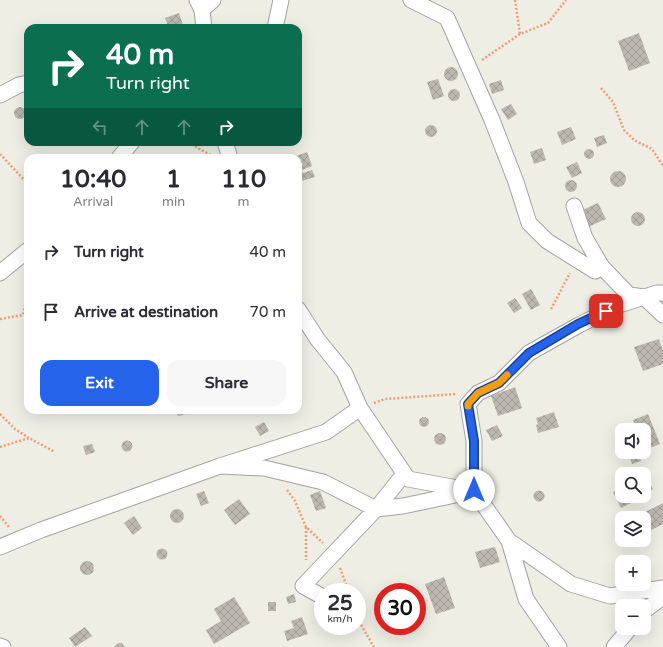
<!DOCTYPE html>
<html lang="en">
<head>
<meta charset="utf-8">
<style>
	body { margin:0; font-family:"Varela Round",sans-serif; background:#f7f7f7; color:#2b2b33; height:100vh; display:flex; flex-direction:column; font-size:15px; white-space:nowrap }
	* { box-sizing:border-box; margin:0 }
	p { font-size:13px; color:#7c7c81 }
	.icon { flex:none; width:22px; height:22px; fill:none; stroke:currentColor; stroke-width:2; stroke-linecap:round; stroke-linejoin:round }
	.map { position:relative; flex:1; overflow:hidden }
	.side { position:absolute; left:24px; top:154px; width:278px; height:260px; display:flex; flex-direction:column; background:#fff; border-radius:12px; box-shadow:0 4px 16px #0002 }
	.side>* { flex:none }
	.hud { position:absolute; left:24px; top:24px; width:278px; height:122px; border-radius:12px; box-shadow:0 4px 16px #0002; background:#0b6e4f; color:#fff; overflow:hidden }
	.fabs { position:absolute; left:615px; top:423px; display:grid; gap:8px }
	.fabs a { display:grid; place-items:center; width:36px; height:36px; border-radius:8px; background:#fff; box-shadow:0 4px 16px #0002; font-size:20px }
	.speed { position:absolute; left:314px; top:583px; display:flex; gap:8px; font-size:20px; font-weight:700; text-align:center }
	.speed>* { display:grid; place-content:center; width:52px; height:52px; border-radius:50%; background:#fff; box-shadow:0 4px 16px #0002; line-height:1 }
	.speed small { font-size:10px; font-weight:400 }
	.speed .limit { border:6px solid #d22; background:#fff; color:#111 }
	.pin { position:absolute; display:grid; place-items:center; width:34px; height:34px; color:#fff; margin:-17px; border-radius:8px; box-shadow:0 2px 6px #0006 }
	.me { position:absolute; width:44px; margin:-22px; rotate:0deg; stroke-linejoin:round; filter:drop-shadow(0 0 3px #0008) }
	.turn { display:flex; align-items:center; gap:14px; height:84px; padding:0 16px; font-size:18px }
	.turn .icon { width:52px; height:52px; stroke-width:2.5 }
	.turn b { display:block; font-size:28px; line-height:34px }
	.lanes { display:flex; align-items:center; height:38px; padding:0 16px; background:#0003; justify-content:center; gap:20px; direction:ltr }
	.lanes .off { opacity:.35 }
	.eta { display:flex; justify-content:space-evenly; align-items:center; height:68px; text-align:center }
	.eta b { font-size:24px; font-weight:700; line-height:28px }
	.cta { display:flex; gap:8px; margin-top:auto; padding:8px 16px }
	.cta a { flex:1; height:46px; border-radius:12px; background:#2563eb; color:#fff; font-size:16px; font-weight:700; line-height:46px; text-align:center }
	.cta a+a { background:#f7f7f7; color:#2b2b33 }
	ul { padding:0; list-style:none }
	li { display:flex; align-items:center; gap:12px; height:60px; padding:0 16px }
	li div { flex:1 }
	li b { display:block; font-size:15px }
	li em { font-style:normal }
	.map>svg:first-child { display:block }
	.building { fill:url(#building-cross-hatch) }
	.lines { fill:none; stroke-linecap:round; stroke-linejoin:round }
	.street-casing { stroke:#a3a3a3; stroke-width:17 }
	.path { stroke:#f09d75; stroke-width:2.5; stroke-dasharray:2 2; stroke-linecap:butt }
	.street { stroke:#fff; stroke-width:15 }
	.route-casing { stroke:#184099; stroke-width:10 }
	.route { stroke:#2563eb; stroke-width:7 }
	.slow { stroke:#f59e0b; stroke-width:7 }
</style>
</head>
<body>
<div class="map">
<svg width="663" height="647" viewBox="0 0 663 647">
	<defs>
		<pattern id="building-cross-hatch" width="8" height="8" patternUnits="userSpaceOnUse"><rect width="8" height="8" fill="#bcb7af"/><path d="M0 0l8 8M0 8l8-8" fill="none" stroke="#a19d96"/></pattern>
	</defs>
	<rect width="100%" height="100%" fill="#efeee5"/>
	<path class="building" d="M179,13L184,28H169L165,18Z
		M639,33L650,63L629,71L618,41Z
		M444 74a7 7 0 1 1 14 0a7 7 0 1 1-14 0Z
		M438,79L444,96L433,100L427,82Z
		M501,80L504,90L492,94L489,84Z
		M448 95a6 6 0 1 1 12 0a6 6 0 1 1-12 0Z
		M511,104L517,114L508,120L501,109Z
		M14 113a6 6 0 1 1 12 0a6 6 0 1 1-12 0Z
		M425 131a6 6 0 1 1 12 0a6 6 0 1 1-12 0Z
		M571,127L576,139L562,145L557,132Z
		M604,135L607,143L597,147L594,138Z
		M542,148L546,160L534,164L530,152Z
		M584 154a5 5 0 1 1 10 0a5 5 0 1 1-10 0Z
		M307,152L312,166L302,170L303,173L312,170L315,177L298,182V158H291Z
		M577,162L582,173L572,178L566,167Z
		M610 179a8 8 0 1 1 16 0a8 8 0 1 1-16 0Z
		M565 186a6 6 0 1 1 12 0a6 6 0 1 1-12 0Z
		M598,203L606,219L588,227L580,211Z
		M631 219a7 7 0 1 1 14 0a7 7 0 1 1-14 0Z
		M531,289L540,305L531,310L522,294Z
		M515,298L522,308L514,313L507,303Z
		M659,339L663,350V364L643,371L634,347Z
		M515,387L522,408L498,416L491,396Z
		M175,410H186L185,414L179,416L176,413Z
		M554,412L559,427L538,433L536,425L538,424L536,418Z
		M648,414L660,444L645,450L644,430H637L633,420Z
		M419 422a5 5 0 1 1 10 0a5 5 0 1 1-10 0Z
		M264,422L269,431L260,436L255,427Z
		M497,425L503,436L492,441L486,430Z
		M434 439a6 6 0 1 1 12 0a6 6 0 1 1-12 0Z
		M121.5 446a5.5 5.5 0 1 1 11 0a5.5 5.5 0 1 1-11 0Z
		M92,444L95,452L86,455L83,446Z
		M638,452L641,461L632,464L629,455Z
		M644,474L653,489L644,495Z
		M622,488V496H628L631,503L621,508L613,492Z
		M533.5 496a5.5 5.5 0 1 1 11 0a5.5 5.5 0 1 1-11 0Z
		M204,491L209,503L201,506L196,494Z
		M320,491L326,508L316,511L310,495Z
		M239,499L250,514L235,525L224,510Z
		M663,503V524L651,530L643,513Z
		M170 516a7 7 0 1 1 14 0a7 7 0 1 1-14 0Z
		M134,516L142,528L133,535L124,523Z
		M495,547L500,562L480,568L475,552Z
		M156.5 554a5.5 5.5 0 1 1 11 0a5.5 5.5 0 1 1-11 0Z
		M80 568a7 7 0 1 1 14 0a7 7 0 1 1-14 0Z
		M444,577L455,608L436,614L425,584Z
		M294,594L296,602L288,604L286,597Z
		M234,597L250,623L214,644L206,630L221,621L214,609Z
		M268,602H276V611H268Z
		M302,617L308,634L287,641L284,631L294,628L291,621Z
		M85,627L92,636L75,647L69,638Z
		M118,643H122L125,647H114Z"/>
	<g class="lines">
		<g class="street-casing">
			<path id="street" d="M197,0L202,10L204,28
				M411,0L447,18L492,120L516,182L529,223L547,241L595,271L602,267
				M202,10L213,0
				M275,28L281,0
				M0,95L19,85L28,83
				M225,142L230,158
				M119,158L132,142
				M574,206L585,238L602,267L629,295L644,297L663,315
				M0,273L28,250
				M298,309L318,340L344,372L360,408L408,479L474,491L509,541L526,599L559,647
				M220,466L264,468L323,482L376,509L403,506L474,491V441L468,404L478,393L499,383L529,353L579,325L619,305L657,293H663
				M509,541L571,584L610,596L663,588
				M0,547L41,530L220,466L326,432L360,408
				M323,597L303,586L376,509L404,474
				M644,611L663,597
				M0,646L3,647
				M614,647L630,628"/>
		</g>
		<path class="path" d="M515,0L520,34
			M482,60L520,34L548,23L566,0
			M601,88L613,102L624,130L634,140L652,149L663,166
			M184,142L189,143L214,157
			M0,154L26,182L28,196
			M551,309L570,273
			M0,319L23,315L28,290
			M374,403L385,399L456,394
			M0,414L15,429L29,438
			M0,447L29,438L55,452
			M287,490L295,501L306,527L323,543
			M0,516L9,527
			M306,527V560
			M340,568L349,592
			M357,618L374,647"/>
		<use href="#street" class="street"/>
	</g>
	<g class="lines">
		<g class="route-casing">
			<path id="route" d="M474,490V441L468,404L478,393L499,383L529,353L578,324L606,311"/>
		</g>
		<use href="#route" class="route"/>
		<path class="slow" d="M468,406V404L478,393L499,383L507,375"/>
	</g>
</svg>
<div class="fabs">
<a><svg class="icon" aria-label="sound" viewBox="0 0 24 24"><path d="M4 9h4l5-4v14l-5-4H4zM17 9q2 3 0 6"/></svg></a>
<a><svg class="icon" aria-label="search" viewBox="0 0 24 24"><circle cx="10" cy="10" r="6"/><path d="M15 15l6 6"/></svg></a>
<a><svg class="icon" aria-label="layers" viewBox="0 0 24 24"><path d="M12 4l9 5-9 5-9-5zM3 14l9 5 9-5"/></svg></a>
<a>+</a>
<a>−</a>
</div>
<div class="speed"><div>25<small>km/h</small></div><div class="limit">30</div></div>
<div class="pin" style="left:606px;top:311px;background:#d93025"><svg class="icon" aria-label="arrive" viewBox="0 0 24 24"><path d="M6 21V4h12l-3 4 3 4H6"/></svg></div>
<svg class="me" style="left:474px;top:490px" viewBox="-20 -20 40 40"><circle r="19" fill="#fff"/><path d="M0-13L10 11 0 6-10 11z" fill="#2563eb"/></svg>
<div class="hud">
<div class="turn"><svg class="icon" aria-label="right" viewBox="0 0 24 24"><path d="M7 20v-9h11M14 6l5 5-5 5"/></svg><div><b>40 m</b>Turn right</div></div>
<div class="lanes"><svg class="icon off" aria-label="left" viewBox="0 0 24 24"><path d="M17 20v-9H6M10 6l-5 5 5 5"/></svg><svg class="icon off" aria-label="ahead" viewBox="0 0 24 24"><path d="M12 20V5M6 11l6-6 6 6"/></svg><svg class="icon off" aria-label="ahead" viewBox="0 0 24 24"><path d="M12 20V5M6 11l6-6 6 6"/></svg><svg class="icon" aria-label="right" viewBox="0 0 24 24"><path d="M7 20v-9h11M14 6l5 5-5 5"/></svg></div>
</div>
<section class="side">
<div class="eta">
<div><b>10:40</b><p>Arrival</p></div>
<div><b>1</b><p>min</p></div>
<div><b>110</b><p>m</p></div>
</div>
<ul>
<li><svg class="icon" aria-label="right" viewBox="0 0 24 24"><path d="M7 20v-9h11M14 6l5 5-5 5"/></svg><div><b>Turn right</b></div><em>40 m</em></li>
<li><svg class="icon" aria-label="arrive" viewBox="0 0 24 24"><path d="M6 21V4h12l-3 4 3 4H6"/></svg><div><b>Arrive at destination</b></div><em>70 m</em></li>
</ul>
<div class="cta"><a>Exit</a><a>Share</a></div>
</section>
</div>
</body>
</html>
